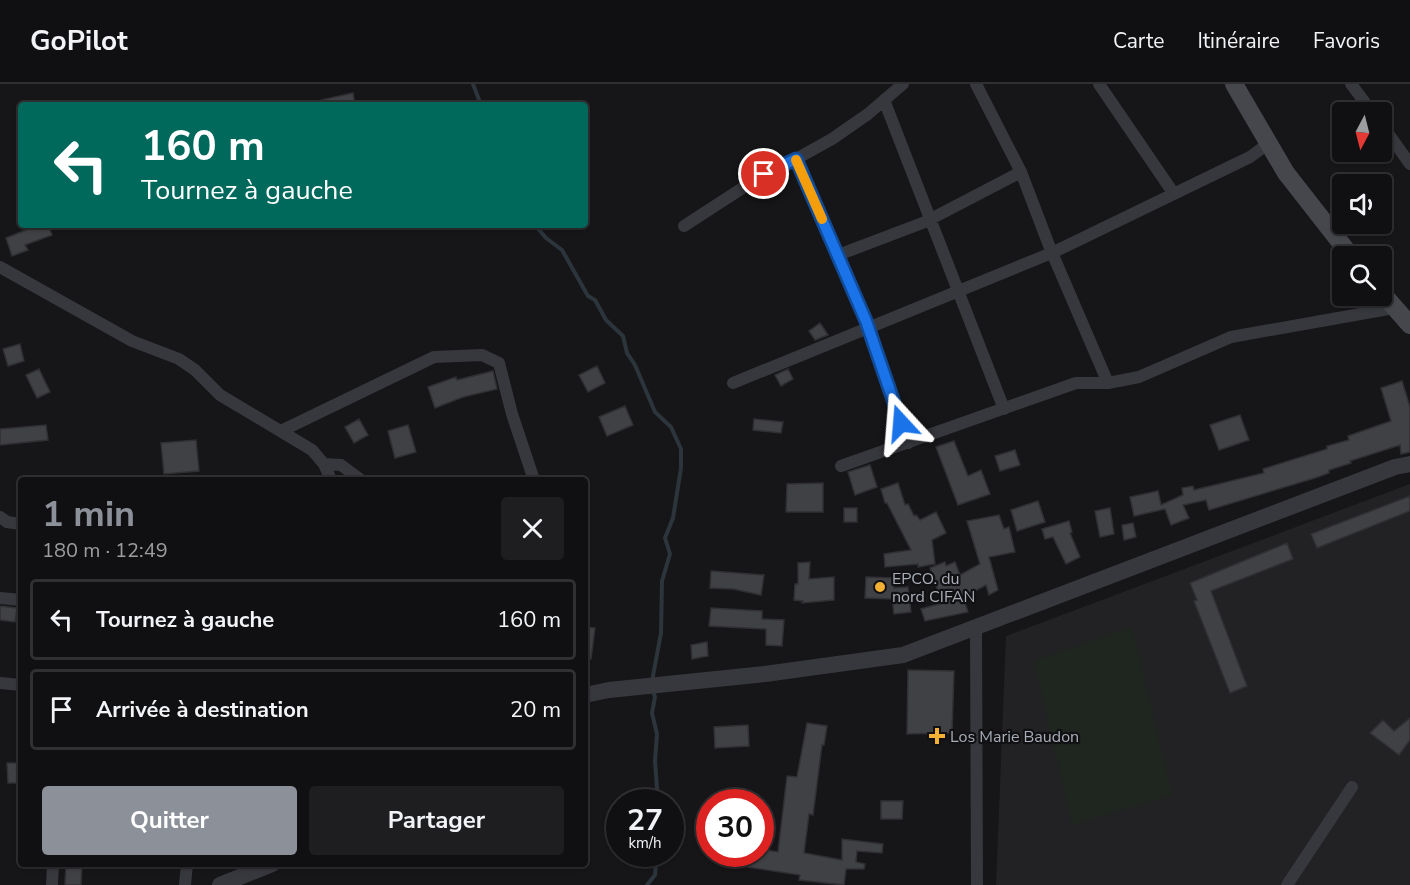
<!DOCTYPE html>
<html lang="fr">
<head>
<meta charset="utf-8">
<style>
	body { margin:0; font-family:"Nunito Sans",sans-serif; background:#1e1e20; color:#f1f3f6; height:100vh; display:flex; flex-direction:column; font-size:22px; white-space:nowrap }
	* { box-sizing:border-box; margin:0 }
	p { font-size:20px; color:#9c9d9f }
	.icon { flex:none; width:33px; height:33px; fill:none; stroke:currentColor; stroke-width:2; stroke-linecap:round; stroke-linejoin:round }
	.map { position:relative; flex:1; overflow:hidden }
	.details { position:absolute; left:18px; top:393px; width:570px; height:390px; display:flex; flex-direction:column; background:#101012; border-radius:6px; box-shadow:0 2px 4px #0004,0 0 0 2px #303032 }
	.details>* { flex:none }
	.banner { position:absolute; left:18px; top:18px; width:570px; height:126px; border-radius:6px; box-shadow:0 2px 4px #0004,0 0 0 2px #303032; background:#00695c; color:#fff; overflow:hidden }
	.needle { width:39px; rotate:187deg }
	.tools { position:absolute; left:1332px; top:18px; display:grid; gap:12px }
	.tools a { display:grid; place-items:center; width:60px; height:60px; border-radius:6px; background:#101012; box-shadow:0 2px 4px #0004,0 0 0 2px #303032; font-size:30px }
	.speed { position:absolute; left:606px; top:705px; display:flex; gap:12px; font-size:30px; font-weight:700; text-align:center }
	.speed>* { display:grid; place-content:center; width:78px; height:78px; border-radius:50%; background:#101012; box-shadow:0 2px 4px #0004,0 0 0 2px #303032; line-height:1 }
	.speed small { font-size:15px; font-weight:400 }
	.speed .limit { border:9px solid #d22; background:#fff; color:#111 }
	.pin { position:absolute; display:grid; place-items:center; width:51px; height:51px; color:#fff; margin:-26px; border:3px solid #fff; border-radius:50%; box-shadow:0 2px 6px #0007 }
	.me { position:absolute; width:66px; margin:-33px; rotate:341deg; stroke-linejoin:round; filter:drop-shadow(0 0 4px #0008) }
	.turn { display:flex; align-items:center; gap:21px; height:126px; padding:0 24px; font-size:27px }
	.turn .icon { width:78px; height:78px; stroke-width:2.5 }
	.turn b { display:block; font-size:42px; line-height:51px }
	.round { display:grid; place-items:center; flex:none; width:63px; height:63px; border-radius:6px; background:#1e1e20 }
	.summary { display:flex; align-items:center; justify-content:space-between; height:102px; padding:0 24px }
	h1 { font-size:36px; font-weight:700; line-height:45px; color:#8c9099 }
	.action { display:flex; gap:12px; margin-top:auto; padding:12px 24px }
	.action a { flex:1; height:69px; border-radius:6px; background:#8c9099; color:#fff; font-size:24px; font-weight:700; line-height:69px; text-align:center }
	.action a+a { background:#1e1e20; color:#f1f3f6 }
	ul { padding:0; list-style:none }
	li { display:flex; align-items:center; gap:18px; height:81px; margin:0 12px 9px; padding:0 12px; border:3px solid #303032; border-radius:6px }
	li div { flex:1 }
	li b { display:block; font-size:22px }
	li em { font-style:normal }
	header { display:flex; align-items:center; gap:36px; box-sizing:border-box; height:84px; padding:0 30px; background:#101012; border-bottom:2px solid #303032 }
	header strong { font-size:28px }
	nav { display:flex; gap:33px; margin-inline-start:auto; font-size:21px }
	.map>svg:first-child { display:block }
	.built { fill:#222225 }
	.green { fill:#1e261f }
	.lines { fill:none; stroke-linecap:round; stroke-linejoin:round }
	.stream { stroke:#2c353c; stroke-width:4 }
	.building { fill:#404145; stroke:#303034; stroke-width:1.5 }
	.minor { stroke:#37383d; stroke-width:12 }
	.tertiary { stroke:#37383d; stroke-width:16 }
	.secondary { stroke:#45474d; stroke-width:18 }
	.route-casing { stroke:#114b97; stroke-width:15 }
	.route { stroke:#1a73e8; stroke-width:10 }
	.slow { stroke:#f59e0b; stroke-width:10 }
	.poi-dot { fill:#f2b134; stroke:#111113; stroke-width:2 }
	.labels { text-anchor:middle; stroke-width:4.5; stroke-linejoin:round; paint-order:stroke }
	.poi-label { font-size:16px; fill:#a8adb8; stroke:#111113; text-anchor:start }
</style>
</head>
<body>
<header>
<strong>GoPilot</strong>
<nav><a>Carte</a><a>Itinéraire</a><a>Favoris</a></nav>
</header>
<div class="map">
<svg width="1410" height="801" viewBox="0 0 1410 801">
	<rect width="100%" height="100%" fill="#161618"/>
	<path class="built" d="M1410,400V801H996L1006,552Z"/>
	<path class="green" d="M1132,543L1172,711L1072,741L1034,577Z"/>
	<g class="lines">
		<path class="stream" d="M473,0L481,21
			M535,141L546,154L562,166L588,212L595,216L606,236L623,252L627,269L635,281L655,328L671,343L681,365V384L673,434L665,454L670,470L662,497L661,549L652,597
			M653,607L655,613L652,629L657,650L655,677L658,718
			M647,801L655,791L657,770"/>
	</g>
	<path class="building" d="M353,9L355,21H317V17Z
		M30,141H48L52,151L25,161L28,166L12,172L6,154L31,144Z
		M820,239L828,251L815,256L809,247Z
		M20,260L24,277L8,282L3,265Z
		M597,282L605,299L588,308L579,291Z
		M39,285L50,308L37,314L26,291Z
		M788,285L793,295L781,302L775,291Z
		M493,287L497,305L463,313L435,324L428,303L456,293L457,296Z
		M1402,297L1410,323V368L1401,370L1400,361L1350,377L1351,379L1329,386V389L1315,394L1209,426L1206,416L1183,421L1189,434L1171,441L1165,425L1134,432L1130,413L1158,407L1161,421L1183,411L1182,404L1193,402L1194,406L1264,389L1263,385L1327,365V362L1349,356L1348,352L1391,337L1381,304Z
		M625,322L633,341L607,352L599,333Z
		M1240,331L1249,356L1219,366L1210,341Z
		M359,335L368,351L354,359L345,343Z
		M754,335L783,338L781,349L753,346Z
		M46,341L48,356L0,361V345Z
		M408,341L416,368L395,374L388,347Z
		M196,356L199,387L164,390L161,359Z
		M954,357L968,392L981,386L990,410L958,421L936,363Z
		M1015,366L1020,381L1000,387L995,372Z
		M870,381L877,403L855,411L848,388Z
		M823,399V428H786L787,400Z
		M898,399L905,421L908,420L914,432L916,431L920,436L936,428L946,449L932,456L935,480L918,483V480L885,483L884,470L911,466L887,419H885L881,405Z
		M1410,412V427L1317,464L1311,450Z
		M1038,417L1045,438L1017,447L1011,426Z
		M844,424H857V438H844Z
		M1110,424L1114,450L1100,453L1095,427Z
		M999,431L1004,445L1009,443L1015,468L989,473L998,506L989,511L986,501L963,513L968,528L925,537L921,525L942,519L930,484L945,478L946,482L955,478L960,491L980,480L967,437Z
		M1069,437L1072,448L1070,449L1080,473L1066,480L1053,453L1045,455L1042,445Z
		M1133,439L1136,453L1124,456L1122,441Z
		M1287,459L1293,475L1211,507L1247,602L1230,609L1194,517L1197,516L1190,499Z
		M810,478L809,495L834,493V516L802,519L803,517L794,516L795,500H798V479Z
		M711,487L764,491L761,511L733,505L710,504Z
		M866,493L893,494L894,504L908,503L911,528L894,530L892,515L865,514Z
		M0,522L17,524L15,538L0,536Z
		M711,524L762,527V535L784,536L782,562L766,561V545L709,542Z
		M585,543L595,544L591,575H585Z
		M707,558L708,572L692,575L691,561Z
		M908,586L954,587L952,649L907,650Z
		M1410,634V656L1399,671L1370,649L1383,636L1394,647Z
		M807,639L827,642L824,661H822L813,731L809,730L804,769L842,776V755L883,760L882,769L857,767L856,778L865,780L864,785H846L844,801L799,796L800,791L748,783L750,770H760V765L778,768L787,692L797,693Z
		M748,641L749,662L715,664L714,643Z
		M7,679H21V699H8Z
		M881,717H903L902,735H881Z
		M66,780H82L81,801H65Z"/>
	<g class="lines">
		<path class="minor" d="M976,0L1021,88L1050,164L1108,299
			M1099,0L1174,110
			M1351,0L1372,28
			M884,16L1004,325
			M1382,41L1410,80
			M796,75L866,237L908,359
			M684,142L764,90L787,80L832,55L868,30L903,0
			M838,171L925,138L1021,88
			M0,183L132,257L179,275L195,286L220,311L312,366L324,380L331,396
			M733,299L1054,168L1250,73L1269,59
			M281,347L434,273L482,271L499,279L512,330L534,396
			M324,380L341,381L361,396
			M841,382L1076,299H1108L1139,293L1231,253L1394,224
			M0,433L7,438L21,440
			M0,514L21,516
			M976,545L977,801
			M0,599L21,601
			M52,801L53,780
			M185,801L187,780
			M1287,801L1352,703"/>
		<path class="tertiary" d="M585,611L609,606L765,590L903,571L1395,383L1410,380
			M220,801L272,780"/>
		<path class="secondary" d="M1234,0L1286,89L1351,172
			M1382,209L1410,241"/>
	</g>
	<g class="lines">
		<g class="route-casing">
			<path id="route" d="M764,90L796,75L866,237L901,339"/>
		</g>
		<use href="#route" class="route"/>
		<path class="slow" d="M796,76L822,135"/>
	</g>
	<g class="poi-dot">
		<circle cx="880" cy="503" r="6"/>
		<path d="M934 643h6v6h6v6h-6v6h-6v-6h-6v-6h6z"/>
	</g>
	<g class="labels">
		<g class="poi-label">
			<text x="892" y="500">EPCO. du<tspan x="892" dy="18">nord CIFAN</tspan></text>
			<text x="950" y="658">Los Marie Baudon</text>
		</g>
	</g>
</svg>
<div class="tools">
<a><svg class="needle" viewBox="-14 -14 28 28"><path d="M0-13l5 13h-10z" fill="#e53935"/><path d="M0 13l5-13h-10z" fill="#9c9d9f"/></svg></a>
<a><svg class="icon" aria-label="sound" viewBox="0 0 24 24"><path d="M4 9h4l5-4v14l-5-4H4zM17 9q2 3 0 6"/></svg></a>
<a><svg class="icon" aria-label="search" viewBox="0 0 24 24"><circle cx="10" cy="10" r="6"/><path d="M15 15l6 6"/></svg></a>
</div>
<div class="speed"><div>27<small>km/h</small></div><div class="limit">30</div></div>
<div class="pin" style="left:764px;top:90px;background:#d93025"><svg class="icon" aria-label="arrive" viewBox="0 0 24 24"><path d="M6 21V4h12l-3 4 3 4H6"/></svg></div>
<svg class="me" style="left:901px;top:339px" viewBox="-20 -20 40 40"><path d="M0-17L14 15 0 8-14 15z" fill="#1a73e8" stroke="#fff" stroke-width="4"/></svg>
<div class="banner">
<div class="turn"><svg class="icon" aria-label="left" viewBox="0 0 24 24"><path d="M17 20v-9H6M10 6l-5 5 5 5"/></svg><div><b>160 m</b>Tournez à gauche</div></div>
</div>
<section class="details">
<div class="summary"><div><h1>1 min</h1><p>180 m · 12:49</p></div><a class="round"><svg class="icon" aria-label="close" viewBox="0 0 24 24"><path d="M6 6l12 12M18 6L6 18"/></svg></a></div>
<ul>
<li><svg class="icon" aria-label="left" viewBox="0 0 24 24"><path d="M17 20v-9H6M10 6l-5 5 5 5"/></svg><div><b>Tournez à gauche</b></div><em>160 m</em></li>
<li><svg class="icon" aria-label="arrive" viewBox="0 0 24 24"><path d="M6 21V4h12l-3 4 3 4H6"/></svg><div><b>Arrivée à destination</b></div><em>20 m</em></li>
</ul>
<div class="action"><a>Quitter</a><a>Partager</a></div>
</section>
</div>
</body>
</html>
